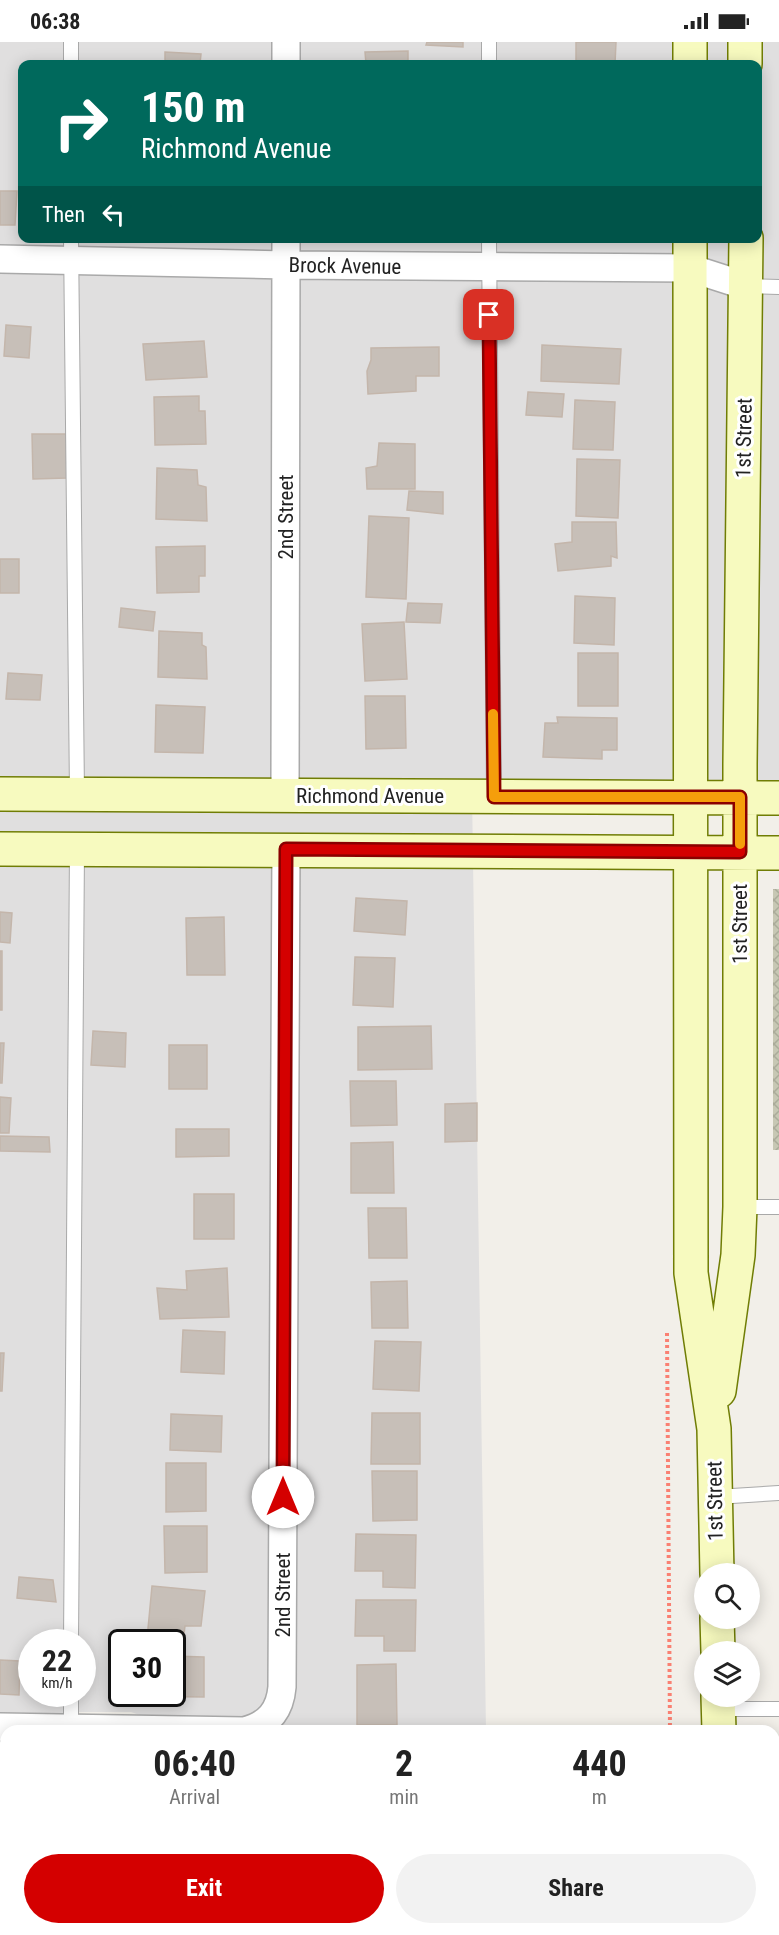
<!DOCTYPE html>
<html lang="en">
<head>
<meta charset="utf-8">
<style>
	body { margin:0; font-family:"Roboto Condensed",sans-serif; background:#f2f2f2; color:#222; height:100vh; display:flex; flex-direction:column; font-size:22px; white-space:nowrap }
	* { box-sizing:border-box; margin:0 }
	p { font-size:20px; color:#767676 }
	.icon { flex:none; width:33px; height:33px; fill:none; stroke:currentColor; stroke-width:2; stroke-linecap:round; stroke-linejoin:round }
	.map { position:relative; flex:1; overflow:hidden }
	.drawer { position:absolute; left:0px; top:1683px; width:780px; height:210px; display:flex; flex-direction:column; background:#fff; border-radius:18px 18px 0 0; box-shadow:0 3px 15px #0003 }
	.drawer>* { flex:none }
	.banner { position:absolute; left:18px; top:18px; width:744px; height:183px; border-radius:12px; box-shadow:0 3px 15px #0003; background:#00695c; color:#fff; overflow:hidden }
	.tools { position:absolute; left:694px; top:1521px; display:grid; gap:12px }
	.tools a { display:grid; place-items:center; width:66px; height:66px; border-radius:50%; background:#fff; box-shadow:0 3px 15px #0003; font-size:30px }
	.speed { position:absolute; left:18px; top:1587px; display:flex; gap:12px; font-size:30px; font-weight:700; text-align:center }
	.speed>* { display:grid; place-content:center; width:78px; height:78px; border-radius:50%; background:#fff; box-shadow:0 3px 15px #0003; line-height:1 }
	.speed small { font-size:15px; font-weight:400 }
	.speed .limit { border:3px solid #111; border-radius:9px; background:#fff; color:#111 }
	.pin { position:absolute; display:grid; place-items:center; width:51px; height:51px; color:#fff; margin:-26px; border-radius:12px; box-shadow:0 3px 9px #0006 }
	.me { position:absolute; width:66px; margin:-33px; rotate:0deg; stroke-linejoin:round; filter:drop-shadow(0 0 4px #0008) }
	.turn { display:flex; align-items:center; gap:21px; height:126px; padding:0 24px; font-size:27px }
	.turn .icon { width:78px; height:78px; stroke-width:2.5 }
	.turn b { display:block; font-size:42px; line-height:51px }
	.then { display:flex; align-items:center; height:57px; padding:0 24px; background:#0003; gap:12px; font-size:22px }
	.eta { display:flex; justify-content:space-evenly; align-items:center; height:102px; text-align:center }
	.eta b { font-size:36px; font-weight:700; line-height:42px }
	.primary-button { display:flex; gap:12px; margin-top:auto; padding:12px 24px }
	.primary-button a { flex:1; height:69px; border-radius:36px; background:#d40000; color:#fff; font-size:24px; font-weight:700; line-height:69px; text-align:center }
	.primary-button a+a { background:#f2f2f2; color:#222 }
	.status { display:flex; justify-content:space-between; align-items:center; height:42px; padding:0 30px; background:#fff; direction:ltr }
	.status svg { height:16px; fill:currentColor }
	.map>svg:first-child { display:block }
	.residential { fill:#e0dfdf; fill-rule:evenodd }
	.construction { fill:url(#construction-cross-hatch) }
	.park { fill:url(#park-tufts) }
	.pitch { fill:#88e0be }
	.building { fill:#c7bfb8; stroke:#c4b6ab; stroke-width:1.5 }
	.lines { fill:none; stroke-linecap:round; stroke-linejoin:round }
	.lane-casing { stroke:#a9a9a9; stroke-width:16 }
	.street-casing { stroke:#a9a9a9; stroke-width:30 }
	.secondary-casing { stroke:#707d05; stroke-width:36 }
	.path { stroke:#fa8072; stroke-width:4; stroke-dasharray:3 3; stroke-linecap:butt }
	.lane { stroke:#fff; stroke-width:14 }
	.street { stroke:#fff; stroke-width:27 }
	.secondary { stroke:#f7fabf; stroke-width:33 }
	.route-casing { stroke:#8a0000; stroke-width:15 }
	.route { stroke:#d40000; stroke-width:10 }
	.slow { stroke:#f59e0b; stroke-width:10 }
	.labels { text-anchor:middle; stroke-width:6; stroke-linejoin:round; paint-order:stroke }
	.street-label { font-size:21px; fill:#222; stroke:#fff }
</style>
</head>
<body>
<div class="status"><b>06:38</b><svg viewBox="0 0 49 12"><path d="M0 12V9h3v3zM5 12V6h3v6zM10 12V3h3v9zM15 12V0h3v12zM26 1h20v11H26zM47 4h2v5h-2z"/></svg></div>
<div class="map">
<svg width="779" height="1893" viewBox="0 0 779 1893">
	<defs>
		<pattern id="construction-cross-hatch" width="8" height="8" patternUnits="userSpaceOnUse" patternTransform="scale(1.5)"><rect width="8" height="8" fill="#c7c7b4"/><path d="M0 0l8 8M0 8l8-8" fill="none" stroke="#abab9a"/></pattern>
		<pattern id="park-tufts" width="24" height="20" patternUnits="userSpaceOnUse" patternTransform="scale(1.5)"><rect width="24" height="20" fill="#c8facc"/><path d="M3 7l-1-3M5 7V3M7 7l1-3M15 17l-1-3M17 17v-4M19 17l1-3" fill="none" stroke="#acd6af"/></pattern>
	</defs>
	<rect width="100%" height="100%" fill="#f2efe9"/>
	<path class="residential" d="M0,0H779V756L472,752L486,1689H186L131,1670H77L6,1689V1887L0,1893ZM22,22H758V196H22ZM32,1600H82V1652H32ZM122,1600H172V1652H122Z"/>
	<path class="construction" d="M773,847H779V1108H773Z"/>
	<path class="park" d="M0,1705H6V1887H663V1893H0Z"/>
	<path class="pitch" d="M136,1887H257L258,1893H137Z"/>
	<path class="building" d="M427,0H463V5L426,3Z
		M576,0H616L615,22H576Z
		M408,9V22H366L365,10Z
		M165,10L201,12L200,22H165Z
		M0,149H17L15,183H0Z
		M6,283L31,285L29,316L4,314Z
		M204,299L207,335L146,338L143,302Z
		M542,303L621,307L619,342L541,339Z
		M439,305V334H416V349L368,352L367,329L371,318V306Z
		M528,350L564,352L562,375L526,373Z
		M199,354V369H205L206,402L155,403L154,355Z
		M575,358L615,360L613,408L573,407Z
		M32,392H66L67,436L33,437Z
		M379,401L415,402V447H367L366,426L377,424Z
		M577,417L620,418L618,476L576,474Z
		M157,426L197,428L198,443L206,445L207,479L156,477Z
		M409,449L443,450V472L407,468Z
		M369,474L409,476L406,557L366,555Z
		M572,480H616L617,516L611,514V524L558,529L555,502L572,500Z
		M205,504V534H199V550L157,551L156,505Z
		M0,517H19V551H0Z
		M575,554L615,556L614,603L574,601Z
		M408,561L442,562L440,581L406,580Z
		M121,566L155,570L153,589L119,585Z
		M404,580L407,637L365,639L362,582Z
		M159,589L202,591V603L206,605L207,637L158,635Z
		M578,611H618V664H578Z
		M8,631L42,633L40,658L6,657Z
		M365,654H405L406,706L366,707Z
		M156,663L205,665L203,711L155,710Z
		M557,675L617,676V708H602V717L543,715L545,681H558Z
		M356,856L407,859L405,893L354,889Z
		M0,870L12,871L10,901L0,900Z
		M224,875L225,933H187L186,876Z
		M0,909H2V968H0Z
		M355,915L395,916L393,965L353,963Z
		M431,984L432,1027L358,1028V985Z
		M93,989L126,991L125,1025L91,1023Z
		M0,1001H4L2,1041H0Z
		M169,1003H207V1047H169Z
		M350,1039H396L397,1083L351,1084Z
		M0,1055L11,1056L9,1091H0Z
		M477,1061V1099L445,1100V1062Z
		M176,1087H229V1114L176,1115Z
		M0,1094L49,1095L50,1110L0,1109Z
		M393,1100L394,1151H351V1101Z
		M194,1152H234V1197H194Z
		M368,1166H406L407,1216H369Z
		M227,1226L229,1275L160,1277L157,1246L187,1248L186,1229Z
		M407,1239L408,1286H372L371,1240Z
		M183,1288L225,1290L224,1332L181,1330Z
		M375,1299L421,1300L419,1349L373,1347Z
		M0,1311H4L2,1349H0Z
		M372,1371H420V1422H371Z
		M171,1372L222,1374L221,1410L170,1408Z
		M166,1421H206V1469L166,1470Z
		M372,1429H417V1478L373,1479Z
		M164,1484H207V1530L165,1531Z
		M356,1492L416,1493L415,1546L383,1545V1529H355Z
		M19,1535L53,1538L56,1560L17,1556Z
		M152,1544L205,1549L201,1584H185L183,1600L147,1597Z
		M356,1558H416L415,1609H384V1594H355Z
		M172,1614L204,1615V1655L124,1654V1652H172Z
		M0,1618L20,1619L19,1653L0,1652Z
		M396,1622L397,1683H357V1623Z"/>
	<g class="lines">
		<g class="lane-casing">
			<path id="lane" d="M489,0V22
				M71,22V0
				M71,196L77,752
				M489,196L494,755
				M746,244L779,245
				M740,1165H779
				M716,1455L779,1451
				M71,1600L77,807
				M718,1667H779
				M71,1686V1652"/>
		</g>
		<g class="street-casing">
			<path id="street" d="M286,0V22
				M0,217L286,223L690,226L746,244
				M285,754L286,196
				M0,1685L244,1689C268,1683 280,1669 282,1645L286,807"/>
		</g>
		<g class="secondary-casing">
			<path id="secondary" d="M690,0V22
				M745,0V22
				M690,196L691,1231L714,1387L717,1532
				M0,752L779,756
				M0,807L779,811
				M719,1349L738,1213L740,1165V722L746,196
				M717,1576L718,1610
				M718,1654L719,1689
				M719,1887V1893"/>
		</g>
		<path class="path" d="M667,1291L670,1689
			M0,1768H6
			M285,1887L286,1893
			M670,1887V1893"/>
		<use href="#lane" class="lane"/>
		<use href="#street" class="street"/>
		<use href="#secondary" class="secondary"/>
	</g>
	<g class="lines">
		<g class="route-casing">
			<path id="route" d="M283,1455L286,807L740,810V755H494L489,273"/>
		</g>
		<use href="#route" class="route"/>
		<path class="slow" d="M493,672L494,755H740V802"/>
	</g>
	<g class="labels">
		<g class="street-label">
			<text transform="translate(345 224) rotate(1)" y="7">Brock Avenue</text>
			<text transform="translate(744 396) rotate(-89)" y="7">1st Street</text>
			<text transform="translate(286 475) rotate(-90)" y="7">2nd Street</text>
			<text x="370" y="761">Richmond Avenue</text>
			<text transform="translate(740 882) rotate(-90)" y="7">1st Street</text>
			<text transform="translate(715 1459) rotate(-91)" y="7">1st Street</text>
			<text transform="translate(283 1553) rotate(-90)" y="7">2nd Street</text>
		</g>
	</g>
</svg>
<div class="tools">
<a><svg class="icon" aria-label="search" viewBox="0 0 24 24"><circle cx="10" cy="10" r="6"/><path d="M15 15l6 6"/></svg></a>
<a><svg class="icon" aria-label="layers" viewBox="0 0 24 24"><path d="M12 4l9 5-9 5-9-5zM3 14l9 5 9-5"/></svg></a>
</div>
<div class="speed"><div>22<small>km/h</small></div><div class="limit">30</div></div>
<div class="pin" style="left:489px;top:273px;background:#d93025"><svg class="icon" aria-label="arrive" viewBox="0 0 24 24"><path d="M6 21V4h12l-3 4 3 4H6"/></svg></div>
<svg class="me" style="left:283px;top:1455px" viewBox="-20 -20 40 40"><circle r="19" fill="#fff"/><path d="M0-13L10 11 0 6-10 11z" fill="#d40000"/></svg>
<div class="banner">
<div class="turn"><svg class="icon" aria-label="right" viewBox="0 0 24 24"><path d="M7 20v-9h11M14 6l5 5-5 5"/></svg><div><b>150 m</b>Richmond Avenue</div></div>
<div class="then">Then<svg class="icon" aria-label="left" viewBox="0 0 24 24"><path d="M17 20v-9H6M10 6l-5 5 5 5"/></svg></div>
</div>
<section class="drawer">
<div class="eta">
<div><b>06:40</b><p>Arrival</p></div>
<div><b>2</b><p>min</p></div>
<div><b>440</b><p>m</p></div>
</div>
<div class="primary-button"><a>Exit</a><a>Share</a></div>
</section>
</div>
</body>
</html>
